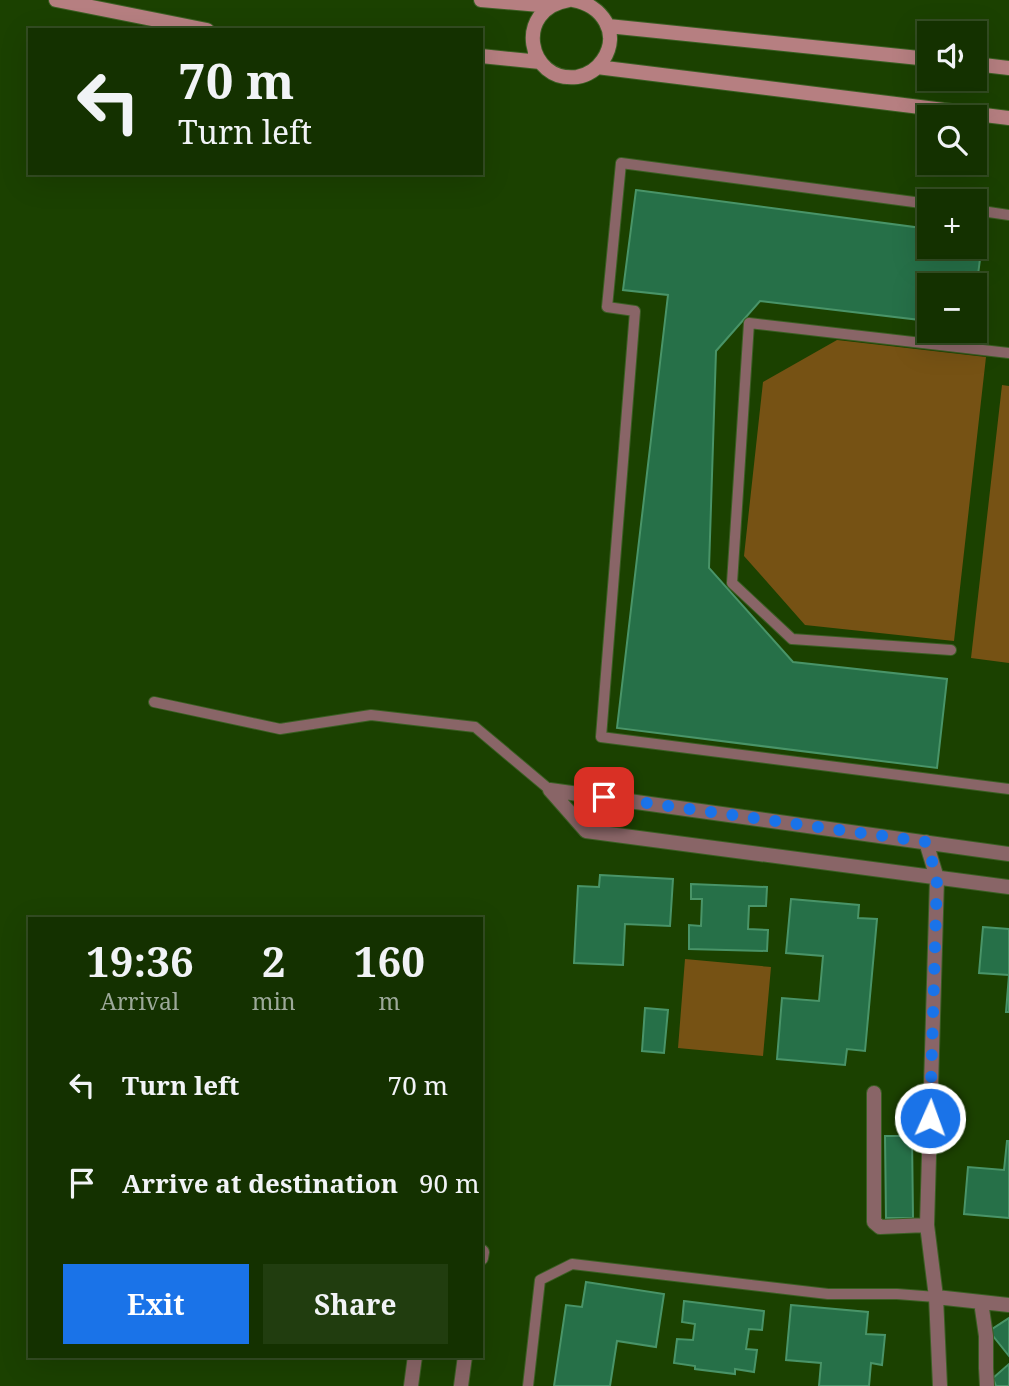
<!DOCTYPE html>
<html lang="en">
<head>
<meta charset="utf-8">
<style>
	body { margin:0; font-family:"Noto Serif",serif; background:#213d0f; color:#f1f3f6; height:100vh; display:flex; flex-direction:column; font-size:26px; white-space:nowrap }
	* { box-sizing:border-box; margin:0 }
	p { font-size:23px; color:#9da999 }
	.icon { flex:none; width:38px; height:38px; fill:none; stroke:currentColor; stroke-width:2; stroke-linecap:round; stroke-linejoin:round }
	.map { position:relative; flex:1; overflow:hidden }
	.details { position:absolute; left:28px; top:917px; width:455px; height:441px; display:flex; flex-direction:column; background:#143100; border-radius:0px; box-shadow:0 7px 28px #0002,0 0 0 2px #334c22 }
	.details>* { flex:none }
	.hud { position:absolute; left:28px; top:28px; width:455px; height:147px; border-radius:0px; box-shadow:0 7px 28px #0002,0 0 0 2px #334c22; background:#143100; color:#f1f3f6; overflow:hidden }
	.controls { position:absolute; left:917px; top:21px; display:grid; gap:14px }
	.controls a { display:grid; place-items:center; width:70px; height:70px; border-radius:0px; background:#143100; box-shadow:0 7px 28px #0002,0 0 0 2px #334c22; font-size:35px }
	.pin { position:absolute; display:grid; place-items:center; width:60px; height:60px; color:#fff; margin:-30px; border-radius:14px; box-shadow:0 4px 10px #0006 }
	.me { position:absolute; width:77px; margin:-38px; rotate:2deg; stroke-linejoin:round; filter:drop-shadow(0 0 5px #0008) }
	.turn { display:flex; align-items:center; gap:24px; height:147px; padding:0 35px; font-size:32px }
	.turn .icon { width:91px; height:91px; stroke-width:2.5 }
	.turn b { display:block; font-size:49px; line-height:60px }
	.eta { display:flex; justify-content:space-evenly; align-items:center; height:119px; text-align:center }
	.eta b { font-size:42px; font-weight:700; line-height:49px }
	.cta { display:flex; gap:14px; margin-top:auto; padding:14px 35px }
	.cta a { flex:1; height:80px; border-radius:0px; background:#1a73e8; color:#fff; font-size:28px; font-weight:700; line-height:80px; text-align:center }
	.cta a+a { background:#213d0f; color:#f1f3f6 }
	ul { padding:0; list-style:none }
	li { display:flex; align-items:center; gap:21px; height:98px; padding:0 35px }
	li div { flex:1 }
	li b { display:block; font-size:26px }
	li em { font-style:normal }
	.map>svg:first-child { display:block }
	.green { fill:#765214 }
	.building { fill:#267048; stroke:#499468; stroke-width:2 }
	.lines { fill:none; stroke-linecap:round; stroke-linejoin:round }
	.service-casing { stroke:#3b5f23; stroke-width:12 }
	.minor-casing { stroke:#3b5f23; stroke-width:16 }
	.secondary-casing { stroke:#3b5f23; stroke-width:16 }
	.service { stroke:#896567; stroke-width:10 }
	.minor { stroke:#896567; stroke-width:14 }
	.secondary { stroke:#b67f81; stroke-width:14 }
	.route { stroke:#1a73e8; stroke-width:12; stroke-dasharray:0 21.6 }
</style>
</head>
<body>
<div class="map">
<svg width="1009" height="1386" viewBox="0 0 1009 1386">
	<rect width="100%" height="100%" fill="#1b4100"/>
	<path class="green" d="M837,340L986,357L954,641L805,625L744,556L763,382Z
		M1002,385L1009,386V663L971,658Z
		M685,959L771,967L763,1056L678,1048Z"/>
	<path class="building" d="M636,190L929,229V247H975V235L983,236L975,298V285H929V321L760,301L716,351L709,568L793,662L947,679L937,768L617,728L668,295L623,290Z
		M600,875L673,879L670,926L625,924L623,965L574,963L578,886L599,887Z
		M691,884L767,887L766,906H749L748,929L768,930L767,951L689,949V925L701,926L702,899H691Z
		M791,899L859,905L858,918L877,919L865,1051L847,1049L845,1065L777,1059L782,998L819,1001L823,956L786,953Z
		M983,927L1009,929V1012H1006L1009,975L979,973Z
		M645,1008L668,1010L664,1053L642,1051Z
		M885,1136H912L913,1218H886Z
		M1007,1141H1009V1218L964,1214L968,1167L1004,1170Z
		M586,1282L664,1294L656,1347L617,1341L610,1386H554L566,1305L582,1307Z
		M684,1301L764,1311L762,1330L749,1329L746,1349L757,1350L754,1372L735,1369V1374L695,1369V1366L674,1363L677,1339L693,1340L695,1324L682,1322Z
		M791,1305L868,1312L866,1334L885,1335L882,1365L871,1363L869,1386H819L821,1363L786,1360Z
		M1009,1318V1356L989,1331Z
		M1009,1364V1386H996L993,1378Z"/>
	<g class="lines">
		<g class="service-casing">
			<path id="service" d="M929,204L621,163L607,307L635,311L601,737L1009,789
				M975,210L1009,215
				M951,650L792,639L732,583L749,323L1009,353
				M154,702L280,729L371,715L475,727L550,790
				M528,1386L540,1280L572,1264L828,1294H897L936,1297"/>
		</g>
		<g class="minor-casing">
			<path id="minor" d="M550,790L586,831L1009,887
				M550,790L1009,854
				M926,842L937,878L927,1225L936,1297L940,1386
				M874,1093V1222L880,1227L927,1225
				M481,1258L482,1252
				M936,1297L1009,1305
				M981,1302L986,1336V1368L987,1386
				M411,1386L415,1356
				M461,1386L465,1356"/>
		</g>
		<g class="secondary-casing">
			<path id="secondary" d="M56,0L207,30
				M481,0L551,6
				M569,0C513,9 527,83 577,77C588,75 597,69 603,60C621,33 602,5 573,0
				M608,26L929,59
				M481,56L540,62
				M975,64L1009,68
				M597,67L1009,118"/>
		</g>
		<use href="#service" class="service"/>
		<use href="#minor" class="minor"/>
		<use href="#secondary" class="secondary"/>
	</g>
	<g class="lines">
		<path class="route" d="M604,797L926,842L937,877L930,1118"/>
	</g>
</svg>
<div class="controls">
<a><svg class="icon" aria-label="sound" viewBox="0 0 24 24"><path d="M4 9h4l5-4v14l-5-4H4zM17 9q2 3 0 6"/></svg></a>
<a><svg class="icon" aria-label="search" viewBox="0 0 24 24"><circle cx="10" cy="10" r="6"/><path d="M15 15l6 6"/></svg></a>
<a>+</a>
<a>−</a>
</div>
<div class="pin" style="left:604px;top:797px;background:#d93025"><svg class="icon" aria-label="arrive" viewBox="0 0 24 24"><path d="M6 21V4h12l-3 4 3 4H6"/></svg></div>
<svg class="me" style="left:930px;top:1118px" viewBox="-20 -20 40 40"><circle r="17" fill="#1a73e8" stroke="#fff" stroke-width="3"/><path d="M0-11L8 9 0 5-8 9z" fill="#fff"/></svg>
<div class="hud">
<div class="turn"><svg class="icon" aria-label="left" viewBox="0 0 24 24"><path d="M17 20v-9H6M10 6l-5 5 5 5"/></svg><div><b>70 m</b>Turn left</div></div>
</div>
<section class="details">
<div class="eta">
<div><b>19:36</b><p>Arrival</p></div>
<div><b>2</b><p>min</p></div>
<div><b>160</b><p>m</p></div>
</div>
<ul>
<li><svg class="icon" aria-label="left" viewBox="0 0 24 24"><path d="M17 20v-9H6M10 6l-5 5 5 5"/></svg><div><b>Turn left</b></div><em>70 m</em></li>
<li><svg class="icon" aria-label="arrive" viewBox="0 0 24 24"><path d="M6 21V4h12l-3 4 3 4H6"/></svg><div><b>Arrive at destination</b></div><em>90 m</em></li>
</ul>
<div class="cta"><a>Exit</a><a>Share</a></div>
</section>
</div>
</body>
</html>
